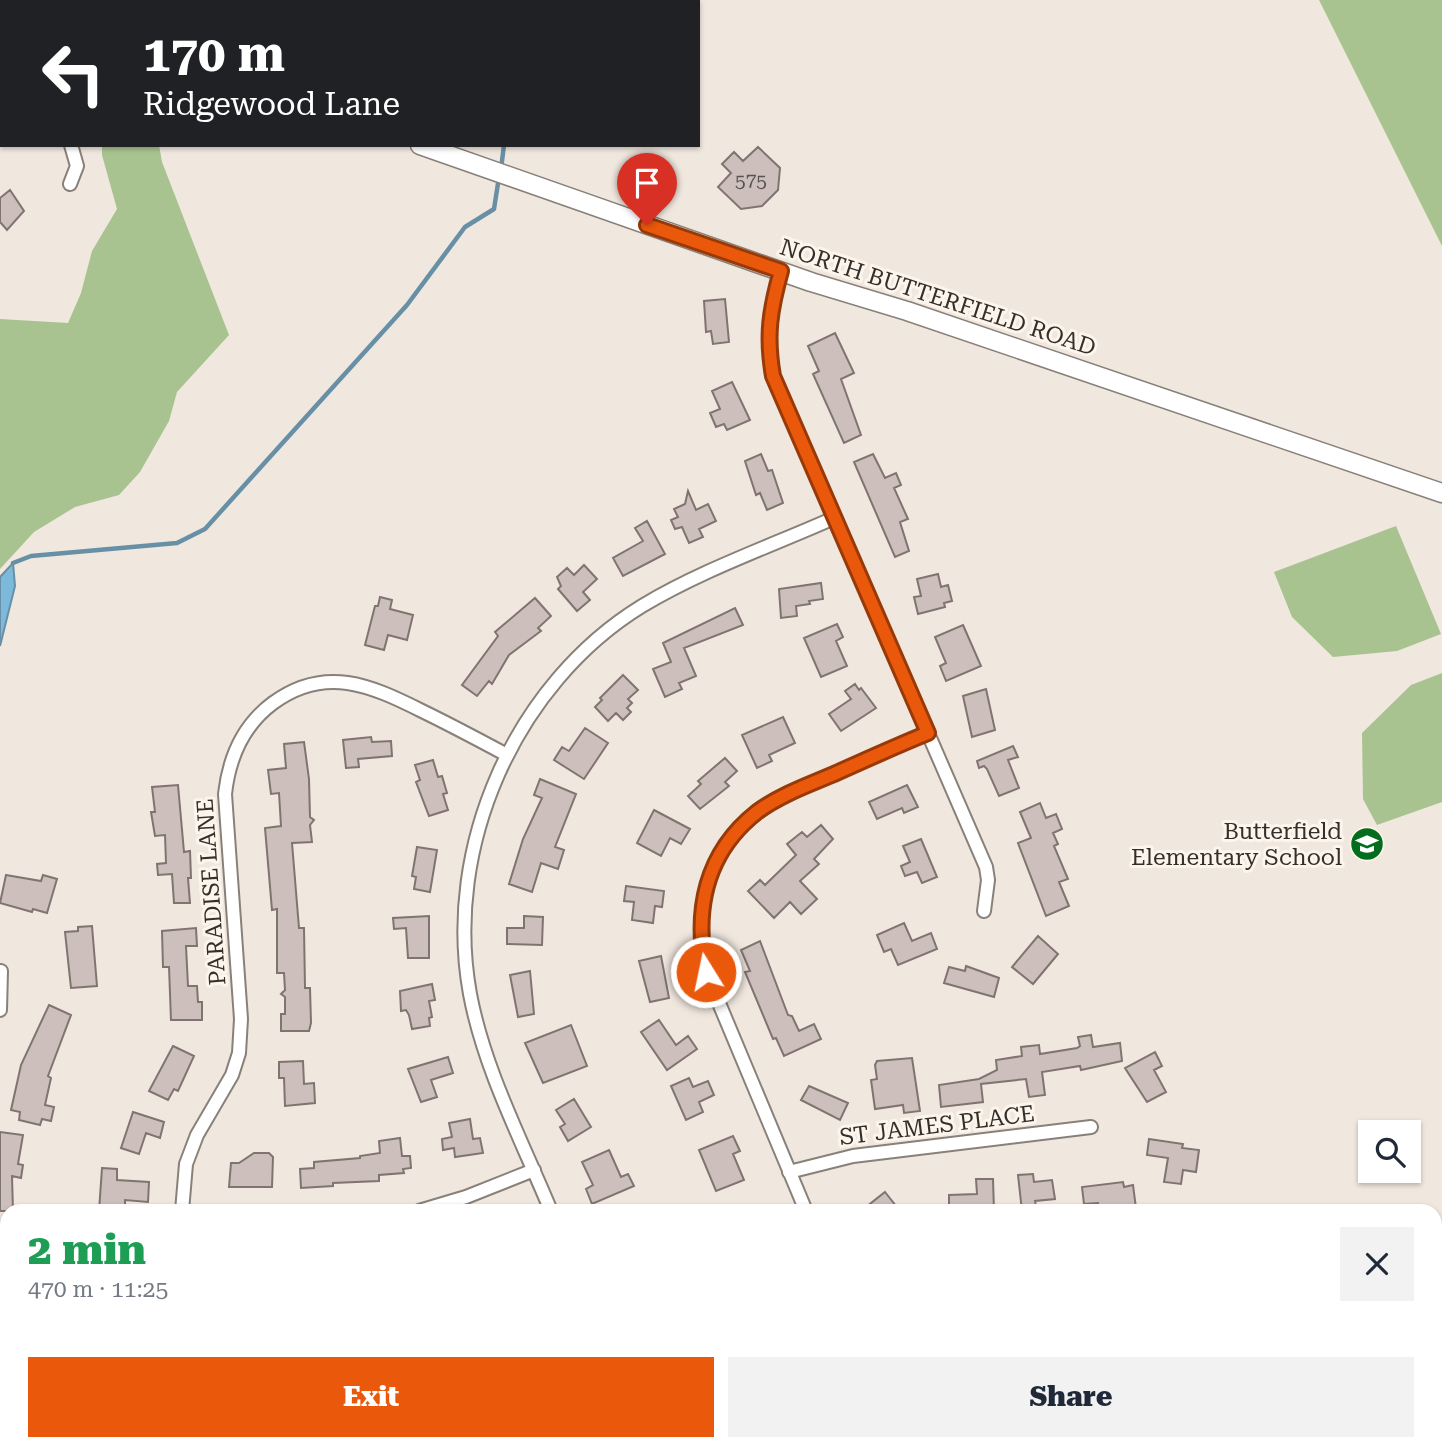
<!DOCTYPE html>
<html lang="en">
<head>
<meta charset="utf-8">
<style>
	body { margin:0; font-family:"Roboto Serif",serif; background:#f2f2f3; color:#1f2937; height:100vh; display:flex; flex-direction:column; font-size:26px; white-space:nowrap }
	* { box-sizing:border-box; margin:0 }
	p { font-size:23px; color:#747a83 }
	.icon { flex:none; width:38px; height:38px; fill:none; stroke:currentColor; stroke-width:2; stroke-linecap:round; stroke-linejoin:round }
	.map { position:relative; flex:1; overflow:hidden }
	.side { position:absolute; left:0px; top:1204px; width:1442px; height:247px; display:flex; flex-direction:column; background:#fff; border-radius:21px 21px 0 0; box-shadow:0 2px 5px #0004 }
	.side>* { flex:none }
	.banner { position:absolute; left:0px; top:0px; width:700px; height:147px; box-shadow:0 2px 5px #0004; background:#202124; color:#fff; overflow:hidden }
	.fabs { position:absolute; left:1358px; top:1120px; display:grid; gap:14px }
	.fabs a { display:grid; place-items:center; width:63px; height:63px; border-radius:0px; background:#fff; box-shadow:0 2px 5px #0004; font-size:35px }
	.pin { position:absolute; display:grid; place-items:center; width:60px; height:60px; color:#fff; margin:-72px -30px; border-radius:50% 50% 50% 0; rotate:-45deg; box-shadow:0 0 7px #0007 }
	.pin .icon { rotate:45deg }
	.me { position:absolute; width:77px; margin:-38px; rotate:350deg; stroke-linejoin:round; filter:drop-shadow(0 0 5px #0008) }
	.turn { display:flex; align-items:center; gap:24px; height:147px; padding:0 28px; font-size:32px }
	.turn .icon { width:91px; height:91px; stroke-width:2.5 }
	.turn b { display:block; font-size:49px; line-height:60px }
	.round { display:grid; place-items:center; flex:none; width:74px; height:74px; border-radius:0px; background:#f2f2f3 }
	.overview { display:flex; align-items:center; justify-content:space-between; height:119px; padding:0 28px }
	h1 { font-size:42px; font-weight:800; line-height:52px; color:#1e9e55 }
	.cta { display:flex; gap:14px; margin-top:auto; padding:14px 28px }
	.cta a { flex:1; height:80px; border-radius:0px; background:#ea580c; color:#fff; font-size:28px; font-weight:800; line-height:80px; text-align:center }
	.cta a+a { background:#f2f2f3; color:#1f2937 }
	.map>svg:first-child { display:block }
	.green { fill:#a9c390 }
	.water { fill:#7db9db; stroke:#6790a6; stroke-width:2 }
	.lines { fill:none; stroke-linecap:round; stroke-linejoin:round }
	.stream { stroke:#6790a6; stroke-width:4.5 }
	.building { fill:#ccbfbc; stroke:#807471; stroke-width:2 }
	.street-casing { stroke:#888179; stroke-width:16 }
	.secondary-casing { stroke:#888179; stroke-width:21 }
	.street { stroke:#fff; stroke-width:12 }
	.secondary { stroke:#fff; stroke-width:18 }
	.route-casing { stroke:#983908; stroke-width:18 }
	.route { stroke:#ea580c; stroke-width:12 }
	.labels { text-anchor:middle; stroke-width:6; stroke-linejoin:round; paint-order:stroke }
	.number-label { font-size:19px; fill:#595450 }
	.street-label { font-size:23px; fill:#33302c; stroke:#fdf4eb }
	.poi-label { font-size:23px; fill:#33302c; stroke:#fdf4eb; text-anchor:end }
</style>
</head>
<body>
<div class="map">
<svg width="1442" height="1450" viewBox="0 0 1442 1450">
	<rect width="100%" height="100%" fill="#f0e7de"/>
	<path class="green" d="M1319,0H1442V246Z
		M102,145H159L162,162L229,335L177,392L169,421L140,472L119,495L75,507L34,532L0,569V319L68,323L81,293L92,251L117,209L102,155Z
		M1396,526L1441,634L1397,651L1333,657L1292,617L1274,572Z
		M1442,673V802L1377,825L1363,799L1362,733L1411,685Z"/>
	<path class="water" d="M13,563L15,586L0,646V577Z"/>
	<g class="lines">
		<path class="stream" d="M619,2L621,0
			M501,169L504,145
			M13,563L31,556L177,543L205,529L407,305L465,227L494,209L499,177"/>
	</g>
	<path class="building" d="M758,147L780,168L778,190L762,206L741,209L718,187L731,173L722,164L734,152L743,161Z
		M10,190L24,211L7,230L0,222V198Z
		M725,299L729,342L713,344L711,331L706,332L704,301Z
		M835,333L854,373L841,379L861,435L844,443L813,374L819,371L808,346Z
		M732,382L750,420L727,430L724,424L716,427L710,413L720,409L712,391Z
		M761,454L768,471L772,470L783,503L767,510L760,493L756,495L745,461Z
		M873,454L885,478L896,473L901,485L894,488L908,519L900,522L909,551L895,557L854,462Z
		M688,491L696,510L708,504L716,521L699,529L703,537L689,543L682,527L675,529L671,520L678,517L674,509L685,504Z
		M647,521L665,554L623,576L613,558L643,541L635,528Z
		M584,565L597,579L583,592L590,600L577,611L558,589L561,586L557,577L567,568L574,575Z
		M938,574L941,587L948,585L952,601L944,603L945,607L918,614L914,597L921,596L917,579Z
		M821,583L823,599L809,601L810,604L796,606L797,616L781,618L779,589Z
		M380,597L392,600L390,609L413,615L407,640L388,635L384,650L365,645L375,606H378Z
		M535,598L551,616L538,628L541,631L509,655L492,684L489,681L477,696L462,685L498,636L495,632Z
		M735,608L743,625L684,648L696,676L679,683L682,689L665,697L653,669L671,662L663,643Z
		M837,624L843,637L836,641L847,666L821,677L804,638Z
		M963,625L981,666L946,681L940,666L946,663L935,637Z
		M623,675L638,690L628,699L632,703L627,708L631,712L623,720L616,713L608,721L595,707L602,700L600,698Z
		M855,684L859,690L861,688L876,708L841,731L829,714L851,699L845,691Z
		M986,689L995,730L972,737L963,696Z
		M783,717L795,743L769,755L772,761L757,768L742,735Z
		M585,728L608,743L584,779L554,760L562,747L569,751Z
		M371,737L372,742L391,741L392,756L358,759L359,767L346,768L343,740Z
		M304,742L309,779L310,817L314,820L310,825L312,842L292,843L299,928H304L305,988H310L311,1023L309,1031H281V1014H285V997L281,994L285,990L284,973H277V909L272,910L265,828L281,826L279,793L271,794L268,770L286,768L284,744Z
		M1013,746L1018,757L1008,760L1019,788L999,796L987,769L984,766L979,768L977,761Z
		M725,758L737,771L725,782L729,786L700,809L688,796L701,784L698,781Z
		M433,760L438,777L442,776L447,793L443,794L448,810L429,816L416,782L420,780L415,765Z
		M540,779L576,794L555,847L564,850L558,869L541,863L532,892L509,884L523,839L542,798L534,795Z
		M178,785L184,852L190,851L191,878H188L190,903H174L172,874L158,875L157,864L166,863L165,835L155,836L151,812H155L152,787Z
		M907,785L918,807L904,813L902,808L877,819L869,802Z
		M1040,803L1046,818L1056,814L1062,829L1053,833L1058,844L1054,846L1068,879L1059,882L1069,906L1046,916L1018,843L1031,838L1020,812Z
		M654,810L690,829L681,844L670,838L661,856L637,843Z
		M821,825L833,839L814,859L819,864L800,881L817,899L801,914L790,902L774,918L748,891L760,880L765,885L796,855L787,844L802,832L807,837Z
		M921,839L937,877L922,883L917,872L905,876L901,866L910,862L903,846Z
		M417,847L437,850L430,892L414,889L416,877L412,876Z
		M6,875L41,881L43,875L57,879L47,913L33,909L32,912L0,903Z
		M626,886L664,891L662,907L655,906L653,923L632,920L634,902L624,901Z
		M429,916V958H408L406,928L394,929L393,918Z
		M524,916L543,917L542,945L507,944V928H524Z
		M904,923L912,941L931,933L937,949L898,965L891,949L884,952L877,935Z
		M92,926L97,986L71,988L65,932L78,931V927Z
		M196,928L197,946H186L188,986H197L198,1002H202V1020H171L169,967H163L162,931Z
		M1038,936L1058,954L1033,984L1012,967Z
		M760,941L788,1015L792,1016L799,1031L814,1024L821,1039L784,1056L776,1038L773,1039L745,972L750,971L741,950Z
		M661,956L669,998L650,1002L639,961Z
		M966,966L999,978L994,997L944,983L949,967L965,971Z
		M530,971L534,1014L518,1017L510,975Z
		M432,984L435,1000L429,1001L432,1017L429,1018L430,1026L412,1029L409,1015L406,1010L401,1011L400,991Z
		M49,1005L71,1015L48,1076L51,1078L45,1105L54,1107L51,1121L42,1119L40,1125L19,1120L20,1112L11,1110L21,1065Z
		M659,1020L676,1045L688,1036L697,1049L667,1070L641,1032Z
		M571,1025L587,1066L543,1083L525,1043Z
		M1091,1035L1093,1047L1120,1043L1122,1061L1081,1070L1080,1066L1042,1072L1045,1095L1029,1097L1026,1079L981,1084L983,1102L941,1107L939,1085L979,1079L997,1070L996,1060L1022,1056L1021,1047L1039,1045L1040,1054L1077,1048L1080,1046L1078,1037Z
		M173,1046L194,1056L178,1091L174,1089L168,1100L149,1091Z
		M1155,1052L1162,1066L1154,1070L1166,1092L1147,1102L1125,1068Z
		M448,1057L453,1073L431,1080L437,1097L421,1102L408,1069Z
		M912,1058L920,1111L904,1113L903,1105L875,1109L871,1080L877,1079L875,1065L877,1061Z
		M303,1061L304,1084L314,1083L315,1103L285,1106L284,1078H279V1062Z
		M689,1078L693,1087L708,1081L714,1095L699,1102L703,1112L686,1120L671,1086Z
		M809,1086L848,1103L840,1120L801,1100Z
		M574,1099L591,1127L568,1141L560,1127L565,1124L556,1110Z
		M133,1112L164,1122L160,1138L146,1133L139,1154L121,1148Z
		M470,1119L473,1139L480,1138L483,1153L455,1157L454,1148L443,1150L442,1139L452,1137L449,1123Z
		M0,1132L23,1135L18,1164L23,1165L21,1178L12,1176L13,1211H0Z
		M733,1136L740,1151L733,1154L744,1180L716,1191L699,1150Z
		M400,1138L402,1156H410L411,1168L403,1169L404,1173L379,1175V1181L333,1183V1186L301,1188L300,1169L314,1168V1162L360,1158V1156L380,1153L379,1141Z
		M1149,1139L1183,1144L1182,1148L1199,1150L1196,1172L1183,1170L1181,1184L1164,1182L1168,1158L1147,1155Z
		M609,1150L621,1177L628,1174L634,1186L592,1204L586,1189L593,1185L582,1162Z
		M254,1153H269L273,1157L272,1187H229L231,1163H239Z
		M102,1168L117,1169V1180L149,1182L148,1202L125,1200V1211H99Z
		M1033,1174L1034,1182L1052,1180L1055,1199L1035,1201L1037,1211H1022L1018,1175Z
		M976,1179H993L994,1211H949V1195L977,1194Z
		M1123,1182L1124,1187L1133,1185L1136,1208H1133L1134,1211H1099L1098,1203L1084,1204L1082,1187Z
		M885,1192L900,1211H861Z"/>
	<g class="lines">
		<g class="street-casing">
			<path id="street" d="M29,2L30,0
				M70,184L77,166L71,145
				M781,271C770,312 766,334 773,376L986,867L988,880L984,911
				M0,1010L1,971
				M789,1172L853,1156L1091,1127
				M182,1211L186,1164L197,1135L232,1075L239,1053L241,1019L225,794C229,758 242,726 273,703C325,665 370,685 422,711C451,725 479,740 507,755
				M419,1211L466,1197L534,1170
				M551,1211C522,1141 484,1069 470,994C443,847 515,684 642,606C702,570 771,546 834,518
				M806,1211L706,972C694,911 705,852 757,813C780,795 808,785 834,774C865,760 896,746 928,733
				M0,1433L7,1450
				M262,1444L265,1450
				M614,1444V1450"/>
		</g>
		<g class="secondary-casing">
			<path id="secondary" d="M9,0L13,2
				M420,145L811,282L907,311L1442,493
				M1435,1313L1442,1310
				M453,1450L497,1444"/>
		</g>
		<use href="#street" class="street"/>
		<use href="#secondary" class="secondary"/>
	</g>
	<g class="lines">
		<g class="route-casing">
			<path id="route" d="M647,225L781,271C770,310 766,336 773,376L928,733C896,746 865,760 834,774C808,785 780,795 757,812C705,853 694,911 706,972"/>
		</g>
		<use href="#route" class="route"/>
	</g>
	<defs>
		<g id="school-disc" transform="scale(1.75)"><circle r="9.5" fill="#026d1c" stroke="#fdf4eb"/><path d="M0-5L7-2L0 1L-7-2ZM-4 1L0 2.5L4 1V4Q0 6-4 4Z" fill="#fff"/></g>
	</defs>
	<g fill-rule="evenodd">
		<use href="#school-disc" x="1367" y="844"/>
	</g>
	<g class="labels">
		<g class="number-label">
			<text x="751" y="187">575</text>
		</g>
		<g class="street-label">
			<text transform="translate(938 297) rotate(18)" y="8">NORTH BUTTERFIELD ROAD</text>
			<text transform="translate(211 892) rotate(-94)" y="8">PARADISE LANE</text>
			<text transform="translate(937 1125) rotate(-7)" y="8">ST JAMES PLACE</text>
		</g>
		<g class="poi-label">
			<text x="1342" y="839">Butterfield<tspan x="1342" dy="26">Elementary School</tspan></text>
		</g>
	</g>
</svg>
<div class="fabs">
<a><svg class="icon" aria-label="search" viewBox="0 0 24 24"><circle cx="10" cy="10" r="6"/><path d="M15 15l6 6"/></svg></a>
</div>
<div class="pin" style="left:647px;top:225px;background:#d93025"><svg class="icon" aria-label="arrive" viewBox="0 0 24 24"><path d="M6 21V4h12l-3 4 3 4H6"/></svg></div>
<svg class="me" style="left:706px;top:972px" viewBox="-20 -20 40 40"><circle r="17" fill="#ea580c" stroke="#fff" stroke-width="3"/><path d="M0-11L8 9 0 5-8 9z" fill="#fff"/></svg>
<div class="banner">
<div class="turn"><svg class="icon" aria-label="left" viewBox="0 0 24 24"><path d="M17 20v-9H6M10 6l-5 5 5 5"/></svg><div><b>170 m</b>Ridgewood Lane</div></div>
</div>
<section class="side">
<div class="overview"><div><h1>2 min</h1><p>470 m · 11:25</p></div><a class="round"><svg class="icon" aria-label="close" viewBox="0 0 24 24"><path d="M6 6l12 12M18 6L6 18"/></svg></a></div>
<div class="cta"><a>Exit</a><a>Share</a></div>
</section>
</div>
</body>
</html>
